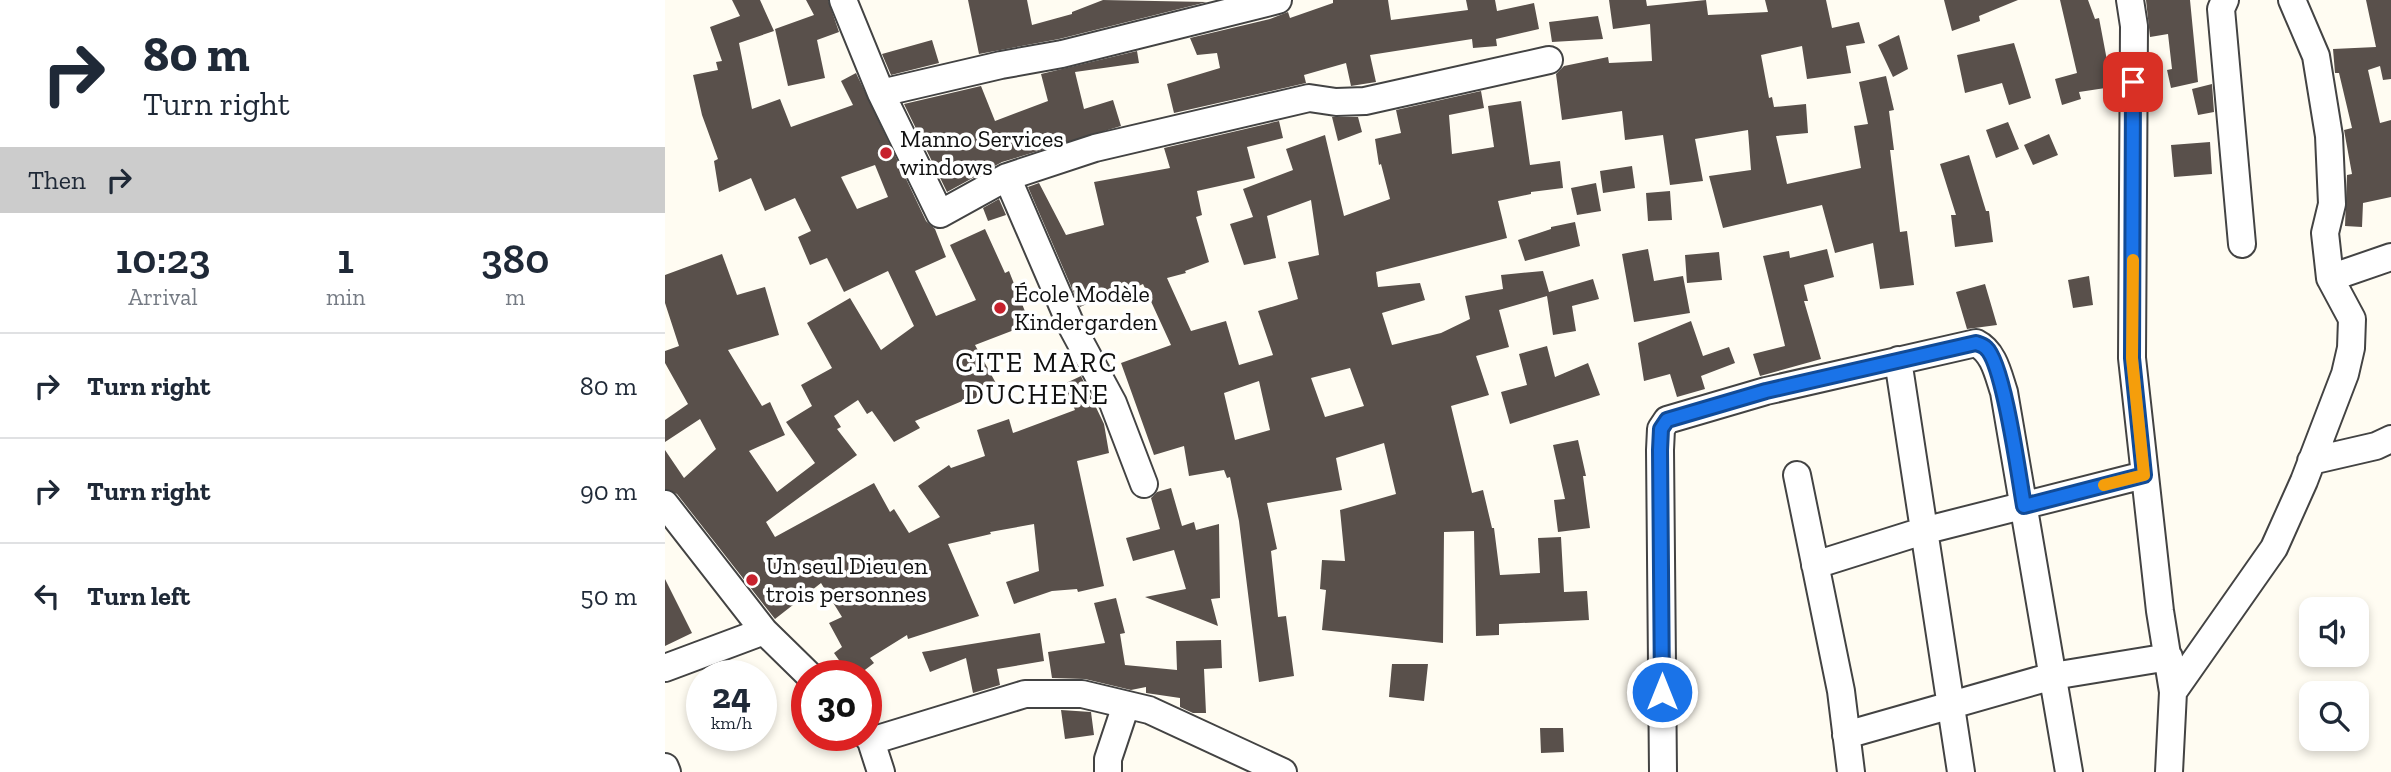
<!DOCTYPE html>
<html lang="en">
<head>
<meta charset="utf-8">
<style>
	body { margin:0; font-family:"Zilla Slab",serif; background:#f2f2f3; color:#1f2937; height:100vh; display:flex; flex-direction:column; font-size:26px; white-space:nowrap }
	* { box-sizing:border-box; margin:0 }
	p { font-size:23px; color:#747a83 }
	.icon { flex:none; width:38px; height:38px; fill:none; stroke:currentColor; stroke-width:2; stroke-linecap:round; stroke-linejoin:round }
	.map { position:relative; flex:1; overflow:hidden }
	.panel { display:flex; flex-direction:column; background:#fff; width:665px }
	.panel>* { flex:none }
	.guide { background:#fff; color:#1f2937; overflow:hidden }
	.fabs { position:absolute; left:1634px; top:597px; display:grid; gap:14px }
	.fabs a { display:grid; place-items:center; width:70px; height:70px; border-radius:14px; background:#fff; box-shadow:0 4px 10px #0003; font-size:35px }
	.speed { position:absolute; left:21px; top:660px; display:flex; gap:14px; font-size:35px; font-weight:700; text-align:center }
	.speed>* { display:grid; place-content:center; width:91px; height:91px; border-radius:50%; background:#fff; box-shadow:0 4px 10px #0003; line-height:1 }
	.speed small { font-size:18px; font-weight:400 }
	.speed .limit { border:10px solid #d22; background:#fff; color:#111 }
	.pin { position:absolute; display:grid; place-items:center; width:60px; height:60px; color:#fff; margin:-30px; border-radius:14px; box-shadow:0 4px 10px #0006 }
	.me { position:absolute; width:77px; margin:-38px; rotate:0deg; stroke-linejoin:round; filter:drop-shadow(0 0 5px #0008) }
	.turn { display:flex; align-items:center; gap:24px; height:147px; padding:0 28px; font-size:32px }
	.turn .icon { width:91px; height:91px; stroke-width:2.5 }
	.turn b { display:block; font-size:49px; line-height:60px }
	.then { display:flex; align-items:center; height:66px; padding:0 28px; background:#0003; gap:14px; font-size:26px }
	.eta { display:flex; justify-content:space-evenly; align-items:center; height:119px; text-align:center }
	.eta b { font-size:42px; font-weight:600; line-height:49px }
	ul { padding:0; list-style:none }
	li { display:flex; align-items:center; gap:21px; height:105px; padding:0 28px; border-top:2px solid #e0e1e3 }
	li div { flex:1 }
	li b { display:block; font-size:26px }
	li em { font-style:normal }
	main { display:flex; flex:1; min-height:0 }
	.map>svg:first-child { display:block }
	.building { fill:#59504b; fill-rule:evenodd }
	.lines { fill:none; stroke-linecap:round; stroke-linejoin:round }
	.minor-casing { stroke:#434343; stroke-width:30 }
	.minor { stroke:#fff; stroke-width:26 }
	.route-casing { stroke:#114b97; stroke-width:18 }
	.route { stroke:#1a73e8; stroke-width:12 }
	.slow { stroke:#f59e0b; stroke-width:12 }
	.poi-dot { fill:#c7212d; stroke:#fff; stroke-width:2.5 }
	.labels { text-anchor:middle; stroke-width:7; stroke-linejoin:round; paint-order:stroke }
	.poi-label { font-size:24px; fill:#101010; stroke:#fff; text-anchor:start }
	.quarter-label { font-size:28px; letter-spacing:2px; fill:#101010; stroke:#fff }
</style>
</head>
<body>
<main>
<section class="panel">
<div class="guide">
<div class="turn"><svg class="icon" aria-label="right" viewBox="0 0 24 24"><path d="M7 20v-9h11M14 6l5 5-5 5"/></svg><div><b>80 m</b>Turn right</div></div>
<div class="then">Then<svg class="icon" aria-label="right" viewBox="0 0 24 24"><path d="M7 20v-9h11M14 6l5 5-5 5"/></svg></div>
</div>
<div class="eta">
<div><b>10:23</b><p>Arrival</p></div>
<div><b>1</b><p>min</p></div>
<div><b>380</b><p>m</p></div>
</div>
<ul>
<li><svg class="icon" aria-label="right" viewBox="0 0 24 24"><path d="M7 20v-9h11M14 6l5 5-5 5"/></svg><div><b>Turn right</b></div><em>80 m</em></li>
<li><svg class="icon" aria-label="right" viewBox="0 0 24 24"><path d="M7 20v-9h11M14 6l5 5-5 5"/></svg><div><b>Turn right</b></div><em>90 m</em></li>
<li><svg class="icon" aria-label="left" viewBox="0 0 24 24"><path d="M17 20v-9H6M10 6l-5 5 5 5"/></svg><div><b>Turn left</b></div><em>50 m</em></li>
</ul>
</section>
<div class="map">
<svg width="1726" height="772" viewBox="0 0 1726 772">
	<rect width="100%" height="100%" fill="#fffcf2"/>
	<path class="building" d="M67,0H95L109,31L74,43L87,109L115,99L126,127L188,105L176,81L191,73L261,221L270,229L281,257L250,271L271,316L311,300L285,245L320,229L340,273L344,271L365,324L310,345L333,387L303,403L302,399L250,421L255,428L229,442L207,411L202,414L193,400L169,416L176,427L172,429L192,455L101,522L110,537L209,483L225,512L229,509L244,533L275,517L253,486L284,465L286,468L320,456L312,430L344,419L348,433L410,410L399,384L416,376L439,424L444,453L412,461L439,586L413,592L412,589L387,591L349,604L341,582L374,571L369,524L325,532L326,534L283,544L314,616L243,639L242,635L205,658L209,663L192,676H185L169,653L177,647L164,623L177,617L156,583L110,619L12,494L0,489V450L19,478L51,449L35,419L0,442V420L23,404L0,363V351L14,346L0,303V275L57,254L72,295L100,287L114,335L63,350L97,406L105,402L120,435L84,451L112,492L150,463L121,422L147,406L136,385L167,368L142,323L185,298L216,350L249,326L223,271L179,292L162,258L145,265L133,237L146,231L130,198L100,211L86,178L54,192L49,161L53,159L37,115L28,75L53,70L51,62L57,61L45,27L75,16ZM210,165L223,197L192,209L176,177Z
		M141,0H163L174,32L152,40L160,78L123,86L110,29L149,15Z
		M303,0H362L367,25L407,14V12L438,0L542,2L394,39L314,54Z
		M668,0H723L726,20L803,10L801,0H830L832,11L869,3L874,29L831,39L832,46L808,48L807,39L705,55L711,82L686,86L681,63L639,75L641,83L509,113L502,84L555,68L552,53L532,55L525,38L605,19L623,12L625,18L668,3Z
		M944,0H981L982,6L1041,0L1043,15L1103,12L1100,0H1161L1167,28L1194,22L1200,43L1181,46L1186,73L1142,79L1137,46L1096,55L1104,98L1107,97L1109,107L1141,104L1143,133L1111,136L1122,184L1196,168L1189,126L1203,124L1194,82L1221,76L1229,110L1224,111L1229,150H1225L1235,232L1242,231L1249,285L1215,289L1208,243L1170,253L1157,205L1058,228L1044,176L1086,170L1083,130L1030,139L1038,181L1005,185L998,135L960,140L957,111L897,120L891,74L899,66L943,57L944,63L987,61L985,24L948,29Z
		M1279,0H1353L1314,16L1315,21L1287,31Z
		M1395,0H1423L1430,19L1434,18L1447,87L1414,92L1416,99L1397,105L1390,79L1412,73Z
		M1481,0H1525L1533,82L1506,88L1502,70L1507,69L1503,34L1485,37Z
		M1701,0H1726V79L1718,80L1715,66L1703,70L1715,123L1726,120V197L1698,203L1697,227L1680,226L1682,175L1687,174L1679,130L1687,128L1674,73H1670L1668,49L1711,47Z
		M933,16L938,39L887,42L884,22Z
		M1234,35L1243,69L1228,77L1213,45Z
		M267,40L274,63L226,75L217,54Z
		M1349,43L1366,98L1344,105L1337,83L1300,93L1292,55Z
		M472,51L474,63L410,72L419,109L448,100L456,126L337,162L282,192L239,104L316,86L330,121L383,101L376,74Z
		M1547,84L1549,112L1533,115L1527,89Z
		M816,91L819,108L784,115L787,154L829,147L823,106L856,101L865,165L895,161L898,188L866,192V194L833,201L842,238L711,272L713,287L755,283L760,300L717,313L727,345L776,333L805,319L800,296L838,289L836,275L878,271L884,292L928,279L934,299L907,306L911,331L888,335L882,296L834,310L844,347L811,356L824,395L786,406L807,493L818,490L827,528H829L835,575L875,573L873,538L896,537L899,592L922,591L924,620L834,624V635L811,636L809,531L779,532L778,643L657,630L661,590L655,589L657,560L680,561L675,510L731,494L719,443L671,458L677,490L602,503L612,549L606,551L613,617L621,616L629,676L594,682L574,521L565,477L562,478L559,470L524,476L519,446L489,455L456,363L506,345L478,284L443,300L441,295L415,307L363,187L374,183L401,235L439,225L429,182L505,168L499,148L614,121L618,138L582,147L590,178L532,191L537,215L531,217L544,262L520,271L521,273L502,278L526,331L561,321L574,365L608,355L593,311L633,299L623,262L654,255L646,200L602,216L611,258L579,265L565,224L588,217L578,189L628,170L621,149L660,135L679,216L725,199L716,164L714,165L710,139L736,133L731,110ZM685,368L699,406L660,417L646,378ZM594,381L605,430L570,440L559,393Z
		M667,117H693L697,132L673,141Z
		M1343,122L1354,149L1331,158L1321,130Z
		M1384,134L1393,155L1368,165L1359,145Z
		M1545,142L1547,174L1509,177L1506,145Z
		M1304,155L1321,211H1324L1328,242L1290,247L1286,215H1291L1275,164Z
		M967,166L970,188L938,193L935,171Z
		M931,183L936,211L912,215L906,188Z
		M1005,191L1007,220L983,221L981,193Z
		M334,199L341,215L323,221L318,208Z
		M910,222L915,246L860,261L853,240L886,229V227Z
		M983,249L989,281L1018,276L1025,313L969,322L957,254Z
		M1162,249L1169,277L1139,285L1143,301H1139L1156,359L1095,376L1088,354L1120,346L1098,256L1124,251L1125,258Z
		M1054,252L1057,280L1022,283L1020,255Z
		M1424,276L1428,305L1408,308L1403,280Z
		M1320,284L1332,325L1302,329L1291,292Z
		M1026,321L1038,356L1064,347L1070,363L1036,376L1040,389L1012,397L1005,374L979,381L973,343Z
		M882,346L890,377L923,363L935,395L845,424L836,392L862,385L854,354Z
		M913,440L921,476H918L925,528L893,532L889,500L900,499L888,445Z
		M506,488L517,526L529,522L531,530L554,524L555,598L546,599L553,626L480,597L521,589L509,550L468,561L461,538L495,529L486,498L492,492Z
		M0,579L27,633L0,646Z
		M451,598L460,633L455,634L460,665L512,670L511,641L556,640L557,668L539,669L541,713H528L515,707V698L481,693V687L466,690L420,679L387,678L383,652L440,643L429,603Z
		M375,633L379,661L332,669L335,685L308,693L301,658L265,672L257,652Z
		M727,664H763L759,701L724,697Z
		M396,710L426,712L429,735L400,739Z
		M875,728H898L899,752L876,753Z"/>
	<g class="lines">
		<g class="minor-casing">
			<path id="minor" d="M178,0L216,93L275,214L342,177L430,148L644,98L671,102L700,101L884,60
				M1465,0L1469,26L1467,358L1495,611L1508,692L1504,772
				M1560,0L1556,9L1577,244
				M216,93L336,65L397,54L613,0
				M342,177L406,325L448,403L479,484
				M1665,278L1726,257
				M1233,360L1296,772
				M1646,461L1711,446L1726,439
				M1132,475L1176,691L1186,772
				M0,504L99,631L145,676
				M1150,565L1258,531L1479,475
				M0,668L99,631
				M1508,692L1609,548L1639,481L1680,374L1686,348L1687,319L1665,278L1660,233L1667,204L1664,136L1651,56L1627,0
				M201,735L206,741L216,772
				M1181,735L1388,676L1504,657
				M206,741L360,694H417L484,710L618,772
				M0,767L2,772
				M443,772V759L461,705
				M998,772L995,450L996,429L1002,420L1101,391L1311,343C1329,352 1333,374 1339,392L1404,772"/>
		</g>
		<use href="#minor" class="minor"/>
	</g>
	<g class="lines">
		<g class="route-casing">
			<path id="route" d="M997,692L995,450L996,429L1002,420L1101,391L1311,343C1314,344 1318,345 1321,348C1339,364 1354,478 1359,506L1479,475L1467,358L1468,82"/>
		</g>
		<use href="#route" class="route"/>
		<path class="slow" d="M1439,485L1479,475L1467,358L1468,260"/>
	</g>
	<g class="poi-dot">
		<circle cx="221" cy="153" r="7"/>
		<circle cx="335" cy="308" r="7"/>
		<circle cx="87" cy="580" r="7"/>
	</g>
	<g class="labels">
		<g class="poi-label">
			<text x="235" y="147">Manno Services<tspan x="235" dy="28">windows</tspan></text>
			<text x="349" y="302">École Modèle<tspan x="349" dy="28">Kindergarden</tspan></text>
			<text x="101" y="574">Un seul Dieu en<tspan x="101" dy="28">trois personnes</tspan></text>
		</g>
		<g class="quarter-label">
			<text x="372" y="372">CITE MARC<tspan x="372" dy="32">DUCHENE</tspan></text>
		</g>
	</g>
</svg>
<div class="fabs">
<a><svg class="icon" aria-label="sound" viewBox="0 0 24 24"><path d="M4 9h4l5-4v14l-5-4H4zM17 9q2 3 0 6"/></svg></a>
<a><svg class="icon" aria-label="search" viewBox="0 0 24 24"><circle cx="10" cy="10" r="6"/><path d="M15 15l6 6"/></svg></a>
</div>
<div class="speed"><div>24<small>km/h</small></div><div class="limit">30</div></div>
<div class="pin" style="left:1468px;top:82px;background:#d93025"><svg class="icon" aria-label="arrive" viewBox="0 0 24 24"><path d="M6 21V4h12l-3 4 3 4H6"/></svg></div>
<svg class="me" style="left:997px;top:692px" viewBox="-20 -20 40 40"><circle r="17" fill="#1a73e8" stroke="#fff" stroke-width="3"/><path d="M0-11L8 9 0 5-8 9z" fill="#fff"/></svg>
</div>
</main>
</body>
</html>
